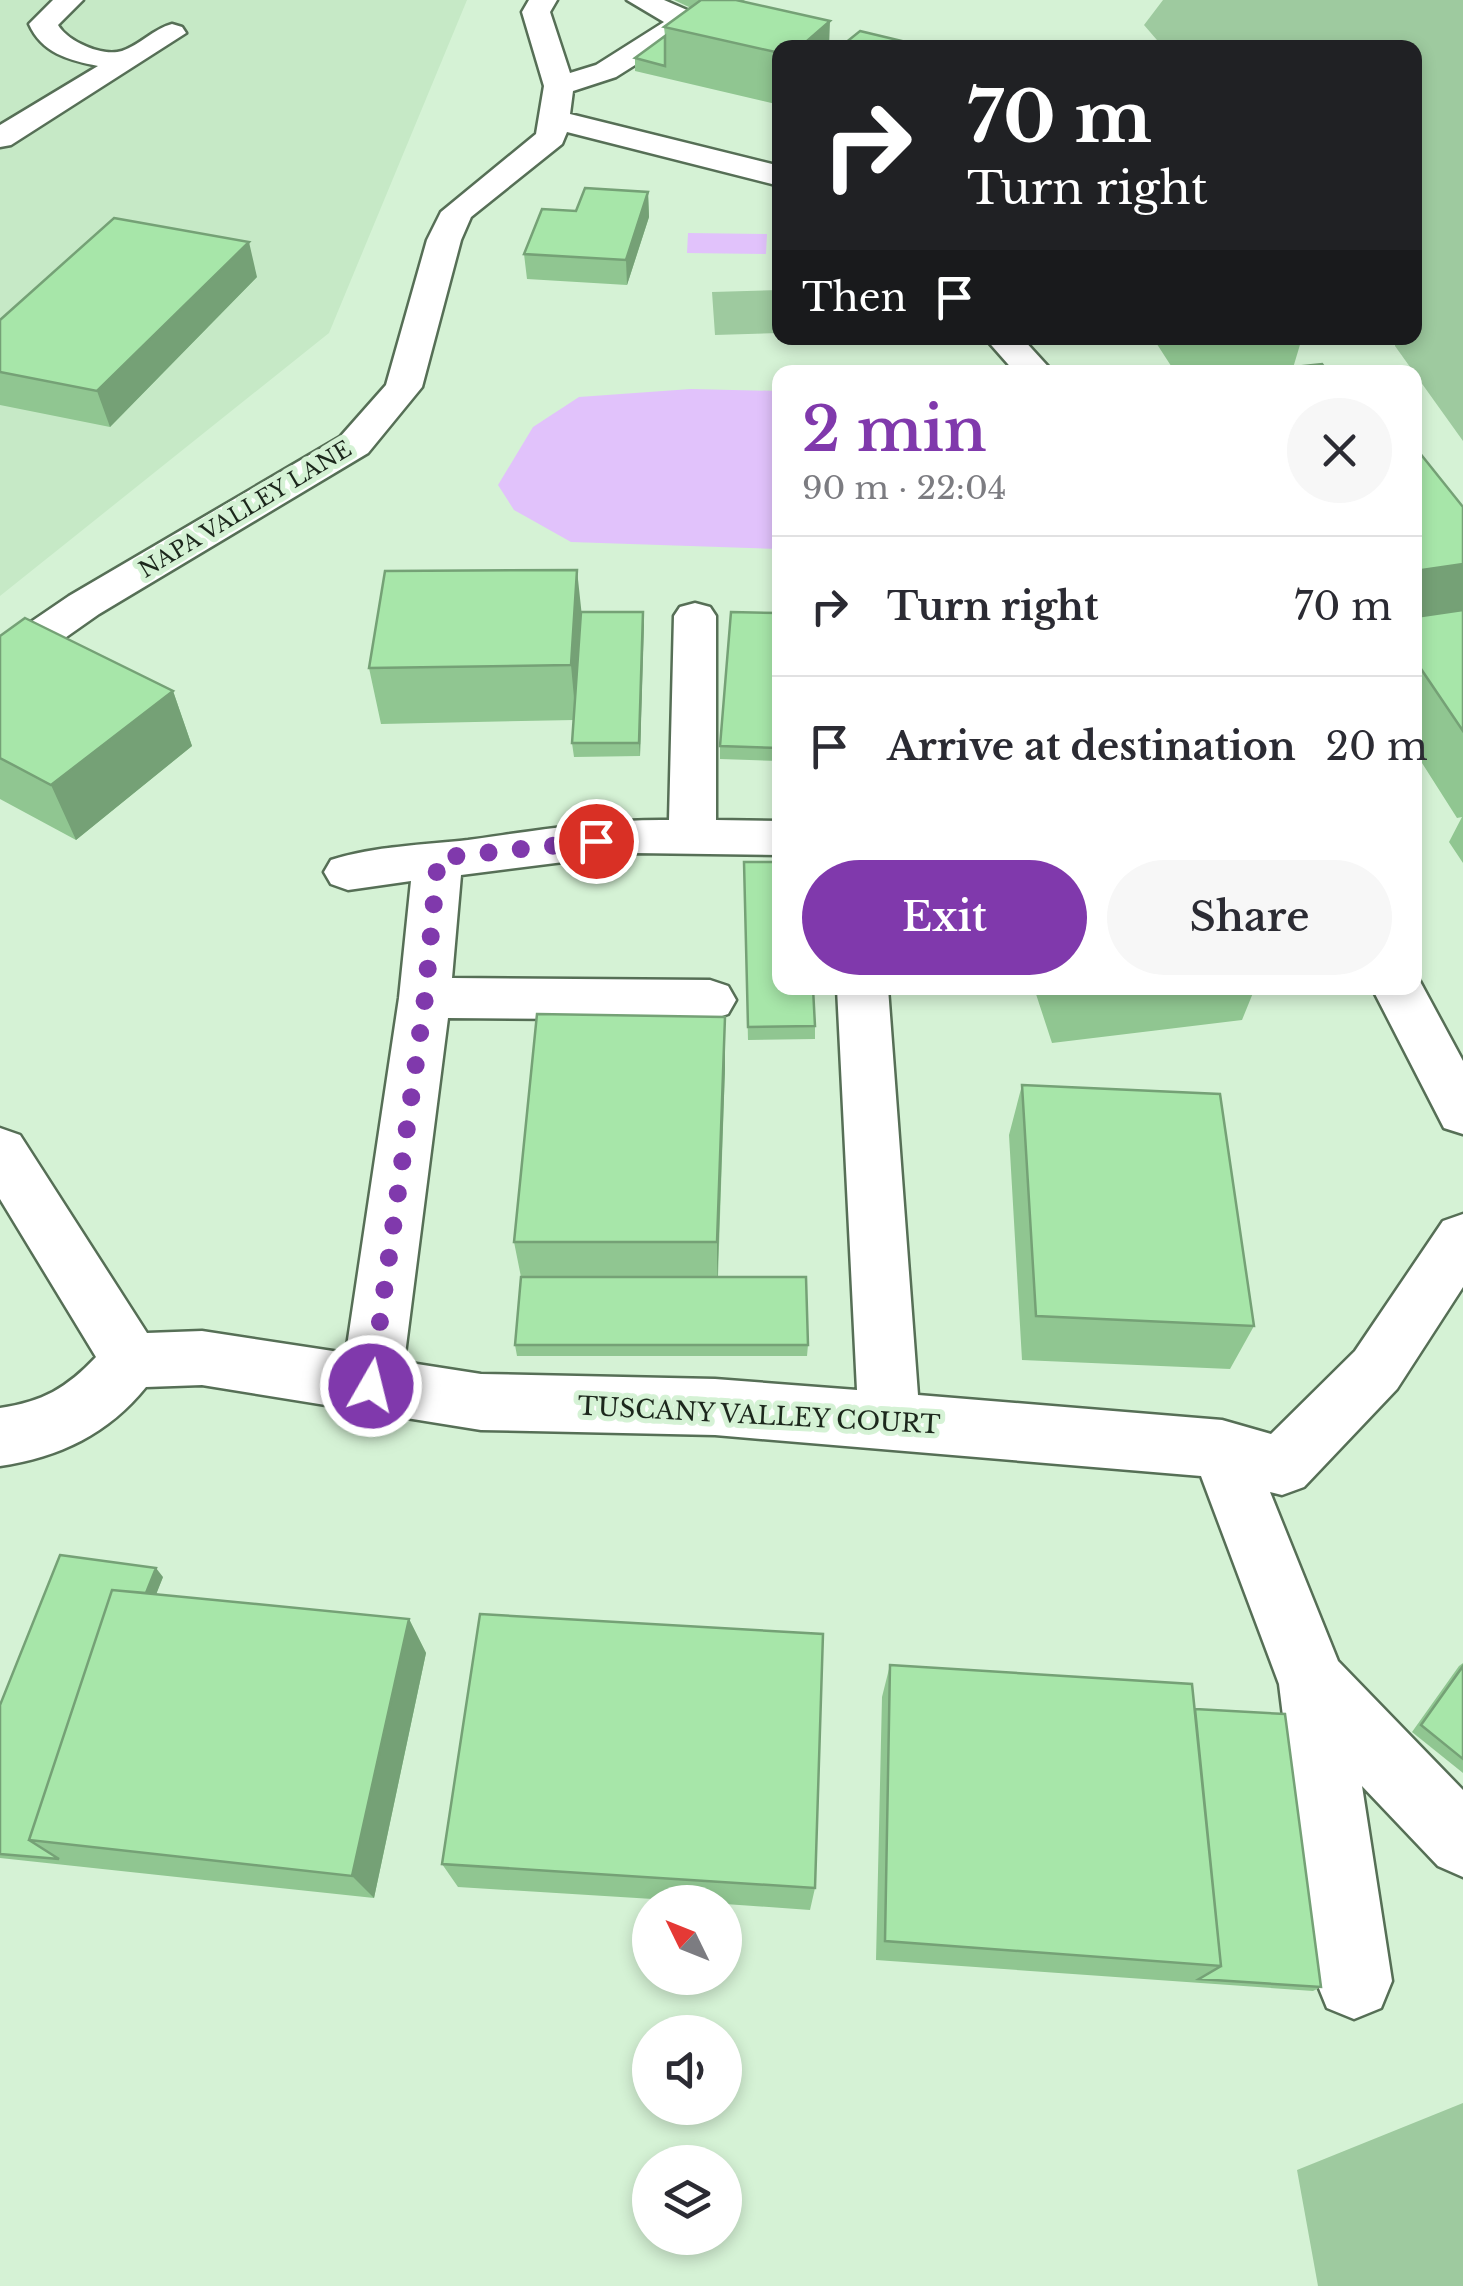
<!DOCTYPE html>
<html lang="en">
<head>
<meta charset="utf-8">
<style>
	body { margin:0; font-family:"Libre Baskerville",serif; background:#f7f7f7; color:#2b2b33; height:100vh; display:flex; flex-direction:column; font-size:38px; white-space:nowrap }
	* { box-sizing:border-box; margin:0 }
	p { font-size:32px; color:#7c7c81 }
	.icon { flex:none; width:55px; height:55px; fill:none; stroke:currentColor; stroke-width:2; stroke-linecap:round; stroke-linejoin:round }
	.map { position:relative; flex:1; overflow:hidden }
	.details { position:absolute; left:772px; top:365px; width:650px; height:630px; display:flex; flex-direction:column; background:#fff; border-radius:20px; box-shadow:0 5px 15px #0003 }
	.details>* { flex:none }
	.banner { position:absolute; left:772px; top:40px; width:650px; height:305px; border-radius:20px; box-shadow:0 5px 15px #0003; background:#202124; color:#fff; overflow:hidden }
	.needle { width:65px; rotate:313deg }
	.tools { position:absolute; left:632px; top:1885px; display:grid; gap:20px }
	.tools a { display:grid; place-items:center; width:110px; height:110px; border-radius:50%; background:#fff; box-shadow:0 5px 15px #0003; font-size:50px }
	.pin { position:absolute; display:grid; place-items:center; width:85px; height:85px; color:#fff; margin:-42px; border:5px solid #fff; border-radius:50%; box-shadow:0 2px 10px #0007 }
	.me { position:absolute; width:110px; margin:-55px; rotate:8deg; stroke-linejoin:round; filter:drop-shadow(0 0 8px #0008) }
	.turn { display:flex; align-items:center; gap:35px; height:210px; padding:0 30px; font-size:45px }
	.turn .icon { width:130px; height:130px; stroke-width:2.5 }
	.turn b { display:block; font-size:70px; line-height:85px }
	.then { display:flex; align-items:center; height:95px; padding:0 30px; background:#0003; gap:20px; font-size:38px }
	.round { display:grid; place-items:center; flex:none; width:105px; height:105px; border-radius:52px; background:#f7f7f7 }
	.summary { display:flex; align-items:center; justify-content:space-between; height:170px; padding:0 30px }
	h1 { font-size:60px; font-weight:600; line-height:75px; color:#8039ac }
	.cta { display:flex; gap:20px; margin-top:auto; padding:20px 30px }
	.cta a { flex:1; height:115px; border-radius:60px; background:#8039ac; color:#fff; font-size:40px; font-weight:600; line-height:115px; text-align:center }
	.cta a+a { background:#f7f7f7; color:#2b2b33 }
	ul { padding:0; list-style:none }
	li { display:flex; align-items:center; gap:30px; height:140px; padding:0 30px; border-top:2px solid #e1e1e2 }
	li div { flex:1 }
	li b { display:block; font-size:38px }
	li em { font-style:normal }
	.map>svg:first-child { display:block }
	.built { fill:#c6e9c6 }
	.green { fill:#9eca9f }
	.water { fill:#e1c2fb }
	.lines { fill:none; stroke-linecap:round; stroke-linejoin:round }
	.minor-casing { stroke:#566f56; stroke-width:5 }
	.minor { fill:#fff; fill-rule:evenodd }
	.wall { fill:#90c691 }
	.shaded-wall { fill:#75a176 }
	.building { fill:#a7e6a9; stroke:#75a176; stroke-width:2.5 }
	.route { stroke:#8039ac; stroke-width:18; stroke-dasharray:0 32.4 }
	.labels { text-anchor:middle; stroke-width:10; stroke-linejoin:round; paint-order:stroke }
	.far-street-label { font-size:22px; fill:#1c271c; stroke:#d5f2d5 }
	.street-label { font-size:25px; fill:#1c271c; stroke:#d5f2d5 }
</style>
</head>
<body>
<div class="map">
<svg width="1463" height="2286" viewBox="0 0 1463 2286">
	<rect width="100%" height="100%" fill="#d5f2d5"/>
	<path class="built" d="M0,0H467L329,333L0,596Z"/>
	<path class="green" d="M1163,0H1463V441L1395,346V338H1415V48L1163,47L1144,25Z
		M780,290V333L715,335L712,292Z
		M1463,2103V2286H1318L1297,2170Z"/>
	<path class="water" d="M688,233L767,234L766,254L687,253Z
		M691,389L780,391V549L571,542L514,510L498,485L533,427L579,397Z"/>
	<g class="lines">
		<g class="minor-casing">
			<path id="minor" d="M53,0H83L58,25C68,42 103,57 122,51C140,45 153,29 172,24L182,27L186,33L11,145L0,147V125L98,66C68,60 42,53 29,24Z
				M529,0H557L550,12L570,73L596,65L664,22L627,0H664L687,10L693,25L689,31L616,77L573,91L570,114L780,166V186L567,132L562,144L471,217L461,240L422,387L368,453L99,614L15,673L0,677V643L69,596L340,437L386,385L427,240L441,212L536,134L544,86L522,12Z
				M985,338H1022L1053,372H1015Z
				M695,603L710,607L716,616V820L780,821V855L635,853L461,875L452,978L710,980L728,986L736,1000L728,1014L710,1020L448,1018L404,1362L481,1374L715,1379L857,1390L837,988H888L918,1395L1222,1420L1271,1434L1355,1351L1443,1221L1463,1214V1287L1397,1389L1304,1487L1282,1495L1270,1492L1338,1661L1463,1790V1877L1438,1866L1362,1786L1392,1981L1381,2008L1354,2019L1327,2008L1316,1981L1279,1684L1201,1476L715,1435L481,1430L202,1385L146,1387C108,1434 60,1457 0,1466V1408C42,1402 67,1388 96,1357L0,1199V1128L20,1135L147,1333L202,1331L346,1353L399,998L411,881L348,890L331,884L324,872L331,860C375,846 423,845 468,840C534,831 602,819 669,820L674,616L680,607Z
				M1416,974L1463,1061V1134L1444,1128L1372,988H1415Z"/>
		</g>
		<use href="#minor" class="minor"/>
	</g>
	<path class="wall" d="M674,0H744L780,48V105L635,71V58L665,36L664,27L691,8Z
		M648,192L649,217L627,285L527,279L524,254L576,211Z
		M257,277L110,427L0,405V320Z
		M1153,338H1302L1293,368L1328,372H1175Z
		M1415,447L1463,507V863L1449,842L1462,817L1457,818L1415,752Z
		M581,612H643L640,756L574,757L572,743L574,720L381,724L369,668Z
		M780,613V761L720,759V746Z
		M0,636L173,691L192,746L76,840L0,799Z
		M744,862L815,1026V1039L748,1040Z
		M1034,988H1255L1242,1020L1052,1043Z
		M725,1068L718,1277L808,1345L807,1356H517L515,1345L521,1277L514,1242Z
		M1022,1085L1254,1326L1230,1369L1022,1360L1009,1135Z
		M163,1577L156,1594L409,1619L426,1653L374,1898L0,1858V1705Z
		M1463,1663V1773L1412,1732L1459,1666Z
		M890,1665L1195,1709L1321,1987L1313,1991L876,1960L882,1697Z
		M442,1864L815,1888L810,1910L725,1904V1902H701L458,1887Z"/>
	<path class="shaded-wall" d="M830,21L829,48H799Z
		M648,192L649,217L627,285L626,260Z
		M249,242L257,277L110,427L97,391Z
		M1463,564V616L1415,623V571Z
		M577,570L583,626L576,720L571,665Z
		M643,612L644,625L640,756L639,743Z
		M173,691L192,746L76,840L51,785Z
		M725,1017V1068L717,1289V1242Z
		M156,1568L163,1577L144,1625L136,1616Z
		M409,1619L426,1653L374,1898L352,1876Z"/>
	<path class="building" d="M701,0H736L830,21L799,48H780V53L664,27Z
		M860,31L931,48H839Z
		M665,36V66L635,58Z
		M585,188L648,192L626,260L524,254L542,209L576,211Z
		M114,218L249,242L97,391L0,372V320Z
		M1322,364L1328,372H1248Z
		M1415,447L1463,507V564L1415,571Z
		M577,570L571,665L369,668L385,571Z
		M1463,610V731L1415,660V617Z
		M581,612H643L639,743H572Z
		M731,612L780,613V748L720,746Z
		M25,618L173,691L51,785L0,758V636Z
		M744,862H780V988H813L815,1026L748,1027Z
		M1064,988H1096L1066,991Z
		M537,1014L725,1017L717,1242H514Z
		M1022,1085L1220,1094L1254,1326L1036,1316Z
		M521,1277H806L808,1345H515Z
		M60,1555L156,1568L146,1593L112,1590L29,1840L59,1859L0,1854V1705Z
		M112,1590L409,1619L352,1876L29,1840Z
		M480,1614L823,1634L815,1888L442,1864Z
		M890,1665L1192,1684L1221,1966L885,1941Z
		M1463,1666V1759L1421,1725Z
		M1195,1709L1285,1714L1321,1987L1199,1979L1221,1966Z"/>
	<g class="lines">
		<path class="route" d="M371,1386L425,998L438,858L596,841"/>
	</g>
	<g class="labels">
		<g class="far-street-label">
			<text transform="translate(245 509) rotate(-31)" y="8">NAPA VALLEY LANE</text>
		</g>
		<g class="street-label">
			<text transform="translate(759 1415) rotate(3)" y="9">TUSCANY VALLEY COURT</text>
		</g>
	</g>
</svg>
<div class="tools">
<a><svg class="needle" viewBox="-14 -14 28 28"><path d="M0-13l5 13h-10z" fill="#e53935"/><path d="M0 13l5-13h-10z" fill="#7c7c81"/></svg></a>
<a><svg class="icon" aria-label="sound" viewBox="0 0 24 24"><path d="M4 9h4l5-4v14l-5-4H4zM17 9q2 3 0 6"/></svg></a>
<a><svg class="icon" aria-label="layers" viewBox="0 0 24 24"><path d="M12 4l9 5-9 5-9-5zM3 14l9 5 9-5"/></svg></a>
</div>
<div class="pin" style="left:596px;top:841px;background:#d93025"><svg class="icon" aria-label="arrive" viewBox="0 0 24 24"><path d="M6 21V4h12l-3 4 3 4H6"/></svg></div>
<svg class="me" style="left:371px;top:1386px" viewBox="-20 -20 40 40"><circle r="17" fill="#8039ac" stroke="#fff" stroke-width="3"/><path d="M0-11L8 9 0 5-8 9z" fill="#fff"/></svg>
<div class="banner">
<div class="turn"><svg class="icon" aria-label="right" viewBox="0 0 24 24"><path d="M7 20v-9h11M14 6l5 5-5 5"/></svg><div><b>70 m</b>Turn right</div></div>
<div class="then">Then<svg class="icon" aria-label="arrive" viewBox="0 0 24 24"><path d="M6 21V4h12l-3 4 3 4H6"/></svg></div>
</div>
<section class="details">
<div class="summary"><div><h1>2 min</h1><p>90 m · 22:04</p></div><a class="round"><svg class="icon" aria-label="close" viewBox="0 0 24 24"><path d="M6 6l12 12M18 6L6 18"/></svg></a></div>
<ul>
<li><svg class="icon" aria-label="right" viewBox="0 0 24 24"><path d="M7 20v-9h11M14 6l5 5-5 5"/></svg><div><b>Turn right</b></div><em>70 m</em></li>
<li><svg class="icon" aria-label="arrive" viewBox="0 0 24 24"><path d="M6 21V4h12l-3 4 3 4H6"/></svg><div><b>Arrive at destination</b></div><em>20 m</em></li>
</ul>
<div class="cta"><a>Exit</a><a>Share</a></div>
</section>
</div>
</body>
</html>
